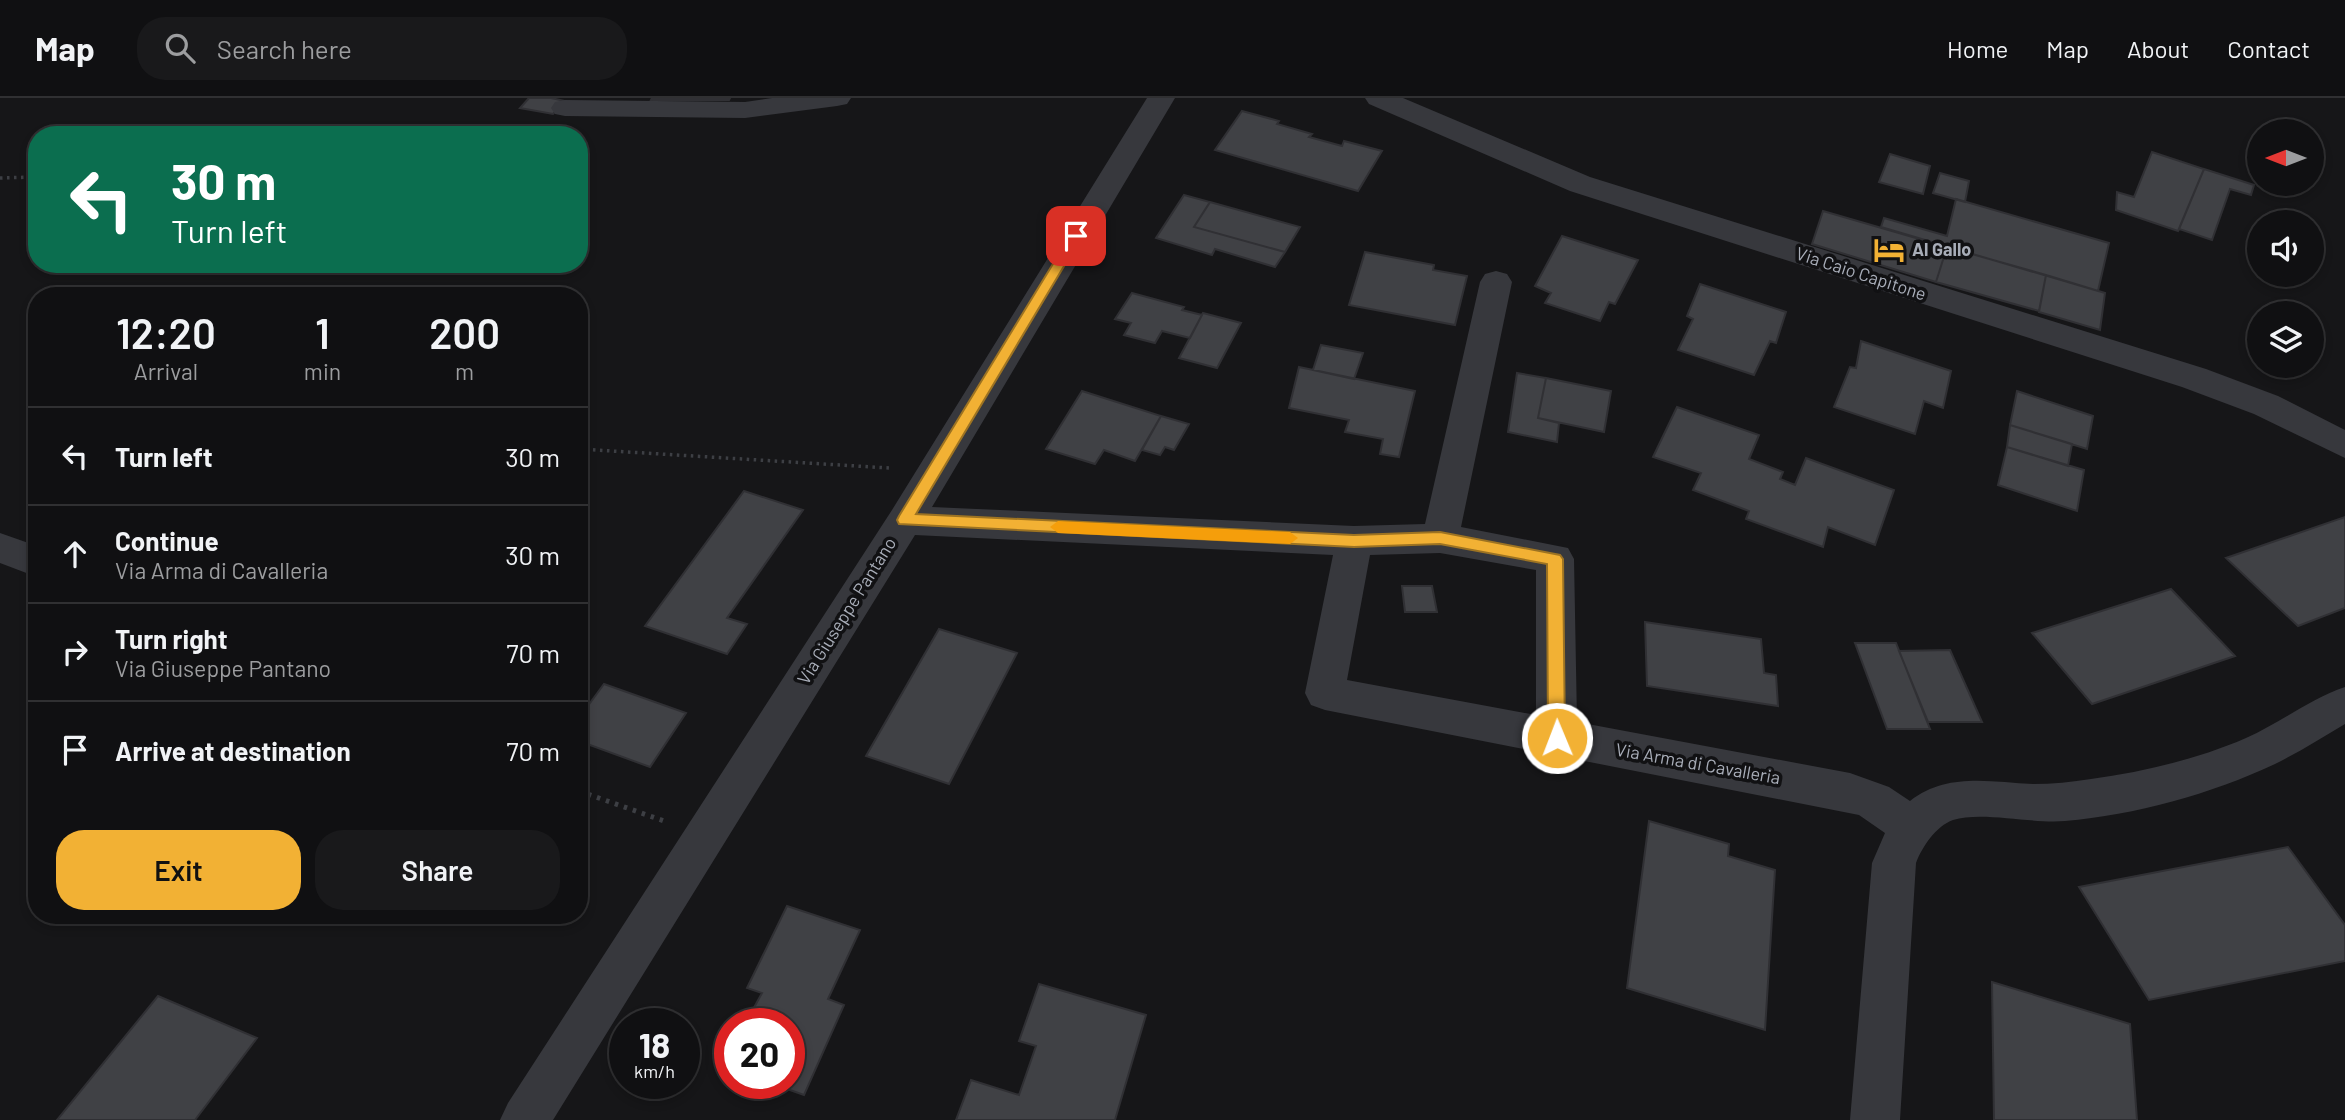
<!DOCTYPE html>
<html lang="en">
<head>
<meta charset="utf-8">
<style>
	body { margin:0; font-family:Barlow,sans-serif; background:#19191b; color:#f1f3f6; height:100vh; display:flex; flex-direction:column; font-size:26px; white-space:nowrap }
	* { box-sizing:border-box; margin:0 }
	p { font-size:23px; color:#9c9d9f }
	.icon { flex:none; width:38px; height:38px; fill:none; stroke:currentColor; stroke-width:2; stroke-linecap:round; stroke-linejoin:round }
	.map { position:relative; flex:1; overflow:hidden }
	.drawer { position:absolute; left:28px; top:189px; width:560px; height:637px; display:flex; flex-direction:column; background:#101012; border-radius:28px; box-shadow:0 4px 10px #0003,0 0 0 2px #303032 }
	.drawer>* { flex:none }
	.top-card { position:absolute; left:28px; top:28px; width:560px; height:147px; border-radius:28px; box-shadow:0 4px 10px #0003,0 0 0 2px #303032; background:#0b6e4f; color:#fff; overflow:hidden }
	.needle { width:46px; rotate:270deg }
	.buttons { position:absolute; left:2247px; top:21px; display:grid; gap:14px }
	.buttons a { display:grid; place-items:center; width:77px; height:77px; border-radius:50%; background:#101012; box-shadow:0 4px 10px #0003,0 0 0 2px #303032; font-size:35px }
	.speed { position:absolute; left:609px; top:910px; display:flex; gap:14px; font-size:35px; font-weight:700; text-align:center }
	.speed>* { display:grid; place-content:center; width:91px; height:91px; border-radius:50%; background:#101012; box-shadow:0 4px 10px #0003,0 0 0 2px #303032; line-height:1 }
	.speed small { font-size:18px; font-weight:400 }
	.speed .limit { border:10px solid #d22; background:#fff; color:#111 }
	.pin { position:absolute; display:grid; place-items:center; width:60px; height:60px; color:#fff; margin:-30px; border-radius:14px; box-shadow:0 4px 10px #0006 }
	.me { position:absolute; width:77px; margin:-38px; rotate:359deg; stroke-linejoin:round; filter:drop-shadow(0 0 5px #0008) }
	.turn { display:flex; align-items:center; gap:24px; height:147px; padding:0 28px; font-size:32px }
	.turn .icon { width:91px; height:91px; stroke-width:2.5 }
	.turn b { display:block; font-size:49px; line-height:60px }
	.eta { display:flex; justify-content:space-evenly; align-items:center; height:119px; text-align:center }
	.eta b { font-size:42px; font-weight:600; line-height:49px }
	.cta { display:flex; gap:14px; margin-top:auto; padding:14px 28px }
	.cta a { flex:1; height:80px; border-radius:28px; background:#f2b134; color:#111; font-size:28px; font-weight:600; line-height:80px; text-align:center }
	.cta a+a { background:#19191b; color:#f1f3f6 }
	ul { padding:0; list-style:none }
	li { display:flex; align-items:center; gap:21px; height:98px; padding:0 28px; border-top:2px solid #303032 }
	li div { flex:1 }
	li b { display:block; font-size:26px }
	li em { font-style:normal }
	header { display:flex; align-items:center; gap:42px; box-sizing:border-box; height:98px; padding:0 35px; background:#101012; border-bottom:2px solid #303032 }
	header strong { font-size:33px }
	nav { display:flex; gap:38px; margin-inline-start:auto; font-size:24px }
	.search { width:490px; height:63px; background:#19191b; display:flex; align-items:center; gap:18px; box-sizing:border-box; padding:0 24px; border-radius:28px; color:#9c9d9f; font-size:26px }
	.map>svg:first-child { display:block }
	.building { fill:#404145; stroke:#303034; stroke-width:2 }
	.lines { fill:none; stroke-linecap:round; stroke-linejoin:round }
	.path-far1 { stroke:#3d3f44; stroke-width:3.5; stroke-dasharray:2.5 4.5; stroke-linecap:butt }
	.path { stroke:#3d3f44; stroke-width:5; stroke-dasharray:3.5 6; stroke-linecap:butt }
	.minor { fill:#37383d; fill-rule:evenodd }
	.route { fill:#f2b134; stroke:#9d7322; stroke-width:2 }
	.slow { fill:#f59e0b }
	.labels { text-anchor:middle; stroke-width:7; stroke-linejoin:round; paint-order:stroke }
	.poi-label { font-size:18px; font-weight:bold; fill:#a8adb8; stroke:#111113; text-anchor:start }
	.street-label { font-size:18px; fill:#a8adb8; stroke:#111113 }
</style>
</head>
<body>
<header>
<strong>Map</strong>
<div class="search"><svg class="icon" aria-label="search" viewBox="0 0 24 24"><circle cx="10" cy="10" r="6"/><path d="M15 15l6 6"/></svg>Search here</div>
<nav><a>Home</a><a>Map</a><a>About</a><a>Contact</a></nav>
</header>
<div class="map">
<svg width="2345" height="1022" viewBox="0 0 2345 1022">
	<rect width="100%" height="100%" fill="#161618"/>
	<path class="building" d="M529,0H551L565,3L553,16L520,10Z
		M652,0H730L729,2H651Z
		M1242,13L1279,23L1277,26L1312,36L1309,39L1342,48L1344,43L1382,53L1358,93L1215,52Z
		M2152,54L2204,71L2178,133L2116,112L2117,94L2134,99Z
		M1890,56L1930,68L1923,96L1879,84Z
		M2204,71L2254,87L2251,97L2230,91L2212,142L2179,131Z
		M1940,75L1969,83L1965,104L1933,95Z
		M1184,97L1210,104L1194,129L1285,154L1275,169L1215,151L1212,157L1156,140Z
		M1956,101L2109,145L2098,193L1881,129L1884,120L1947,138Z
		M1210,104L1300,129L1285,154L1194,129Z
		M1823,113L1947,149L1936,184L1812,146Z
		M1562,138L1638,162L1615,206L1609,204L1600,223L1545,205L1551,195L1535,188Z
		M1947,149L2046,177L2039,213L1936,184Z
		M1365,154L1434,167L1433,172L1467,178L1455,227L1349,207Z
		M2046,177L2105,195L2100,232L2039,214Z
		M1700,186L1786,214L1776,245L1770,243L1754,277L1678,252L1693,221L1687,218Z
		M1132,195L1184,209L1182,212L1202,217L1190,240L1162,233L1155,245L1124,237L1131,225L1115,221Z
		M1203,215L1241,225L1217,270L1179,260Z
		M1861,243L1951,273L1943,310L1924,303L1915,336L1834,309L1850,269L1856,270Z
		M1321,247L1363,255L1354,281L1313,272Z
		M1299,269L1415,293L1399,359L1380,356L1383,341L1345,334L1349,322L1289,310Z
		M1517,275L1546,280L1538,320L1559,325L1557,344L1508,334Z
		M1546,280L1611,293L1604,334L1538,320Z
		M1082,293L1161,318L1135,363L1104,352L1095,366L1046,351Z
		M2017,293L2093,318L2087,351L2010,327Z
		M1677,309L1759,337L1749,361L1783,374L1780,381L1795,387L1806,360L1894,392L1875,447L1828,429L1823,449L1746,421L1749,413L1693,392L1701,375L1653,359Z
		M1161,318L1189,326L1174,352L1165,349L1160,357L1142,352Z
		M2010,327L2072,346L2068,368L2007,349Z
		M2007,349L2084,372L2077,413L1998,387Z
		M744,393L803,412L727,520L747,526L727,556L645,528Z
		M2345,419V510L2298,528L2226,460Z
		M1402,488H1432L1437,514H1405Z
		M2171,491L2235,558L2092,606L2032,535Z
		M1645,524L1761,541L1764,575L1776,577L1778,608L1647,588Z
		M939,531L1017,555L949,686L866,658Z
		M1855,545H1896L1930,631H1887Z
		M1950,552L1982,624H1928L1899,553Z
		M604,586L686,615L650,669L579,643V620Z
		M1649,723L1729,746L1728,758L1775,772L1765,932L1627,890Z
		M2288,749L2345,827V863L2149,902L2079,789Z
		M787,808L860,832L828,901L844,907L804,997L770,985H789V926H745L762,895L747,890Z
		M1992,884L2130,926L2137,1022H1994Z
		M1039,886L1146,917L1115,1022H956L971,982L1019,997L1036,948L1019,943Z
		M158,898L257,940L195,1022H57Z"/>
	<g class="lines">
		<path class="path-far1" d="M521,37L541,34
			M0,80L37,79
			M579,351L889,370"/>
		<path class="path" d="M579,693L664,723"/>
		<path class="minor" d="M772,0H851L847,6L837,8L745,20L565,18L555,16L551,10L555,4L565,2L745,4Z
			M1147,0H1175L932,409L1354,428L1425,426L1480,184L1485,176L1496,173L1507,176L1512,184L1461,429L1568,450L1574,461L1577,624L1850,675L1889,689L1910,703C1947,674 1990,684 2033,686C2052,686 2072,684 2091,681C2143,674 2198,661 2246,640C2280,625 2310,601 2345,589V626C2322,640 2299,654 2275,666C2211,696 2135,717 2065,723C2032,726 1982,713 1953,722C1936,728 1922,749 1916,765L1900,1022H1850L1872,765L1885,735L1859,717L1325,612L1311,607L1305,595L1333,457L915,437L553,1022H500L508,1005L892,412ZM1440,455L1536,472V617L1347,582L1370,457Z
			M1365,0H1403L1590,79L2206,271L2278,298L2345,332V360L2254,316L2182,289L1570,93L1369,6Z
			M0,435L37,448V479L0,465Z"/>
	</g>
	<path class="route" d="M1076,133L1082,138L916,416L1354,437L1440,434L1560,457L1563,461L1565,640L1563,646L1557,648L1551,646L1548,640L1547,466L1440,446L1354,449L899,426L897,422L899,418L1070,138Z"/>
	<path class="slow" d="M1058,423L1290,434L1298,440L1290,446L1058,435L1050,429Z"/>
	<defs>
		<g id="hotel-bare" transform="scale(2.415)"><path d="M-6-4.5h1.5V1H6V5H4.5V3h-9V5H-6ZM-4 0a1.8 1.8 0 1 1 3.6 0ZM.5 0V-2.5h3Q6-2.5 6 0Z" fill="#f2b134" stroke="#111113" stroke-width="2.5" paint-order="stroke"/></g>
	</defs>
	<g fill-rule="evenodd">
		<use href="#hotel-bare" x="1889" y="152"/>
	</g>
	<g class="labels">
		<g class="poi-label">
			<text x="1912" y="158">Al Gallo</text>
		</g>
		<g class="street-label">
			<text transform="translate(1861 176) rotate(18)" y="6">Via Caio Capitone</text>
			<text transform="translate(847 513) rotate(-58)" y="6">Via Giuseppe Pantano</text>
			<text transform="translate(1698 666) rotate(10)" y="6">Via Arma di Cavalleria</text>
		</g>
	</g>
</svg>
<div class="buttons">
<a><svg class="needle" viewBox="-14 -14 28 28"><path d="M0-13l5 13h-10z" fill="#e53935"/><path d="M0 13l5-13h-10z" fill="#9c9d9f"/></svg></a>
<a><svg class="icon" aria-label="sound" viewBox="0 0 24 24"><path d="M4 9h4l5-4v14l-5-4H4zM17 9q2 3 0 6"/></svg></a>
<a><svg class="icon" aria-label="layers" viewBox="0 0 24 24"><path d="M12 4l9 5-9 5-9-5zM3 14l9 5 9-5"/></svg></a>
</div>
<div class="speed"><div>18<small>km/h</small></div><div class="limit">20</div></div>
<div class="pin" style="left:1076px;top:138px;background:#d93025"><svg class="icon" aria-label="arrive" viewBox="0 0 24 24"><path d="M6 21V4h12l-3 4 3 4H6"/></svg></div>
<svg class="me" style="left:1557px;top:640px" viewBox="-20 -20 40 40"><circle r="17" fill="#f2b134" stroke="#fff" stroke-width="3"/><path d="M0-11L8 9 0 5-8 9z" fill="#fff"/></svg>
<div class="top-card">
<div class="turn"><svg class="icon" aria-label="left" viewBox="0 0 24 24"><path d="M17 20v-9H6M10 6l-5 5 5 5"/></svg><div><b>30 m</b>Turn left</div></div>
</div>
<section class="drawer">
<div class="eta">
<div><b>12:20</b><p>Arrival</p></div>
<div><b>1</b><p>min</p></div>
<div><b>200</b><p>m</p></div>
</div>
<ul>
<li><svg class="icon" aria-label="left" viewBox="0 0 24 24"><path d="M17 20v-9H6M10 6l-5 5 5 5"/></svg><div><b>Turn left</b></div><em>30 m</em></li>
<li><svg class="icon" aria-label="ahead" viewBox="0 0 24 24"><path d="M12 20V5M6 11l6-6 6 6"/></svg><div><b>Continue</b><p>Via Arma di Cavalleria</p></div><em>30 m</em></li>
<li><svg class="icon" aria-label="right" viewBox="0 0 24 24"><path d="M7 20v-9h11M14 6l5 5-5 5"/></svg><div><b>Turn right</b><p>Via Giuseppe Pantano</p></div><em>70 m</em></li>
<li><svg class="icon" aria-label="arrive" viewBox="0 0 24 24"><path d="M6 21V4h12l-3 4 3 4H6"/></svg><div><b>Arrive at destination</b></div><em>70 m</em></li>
</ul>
<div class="cta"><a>Exit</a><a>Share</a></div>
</section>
</div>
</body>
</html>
